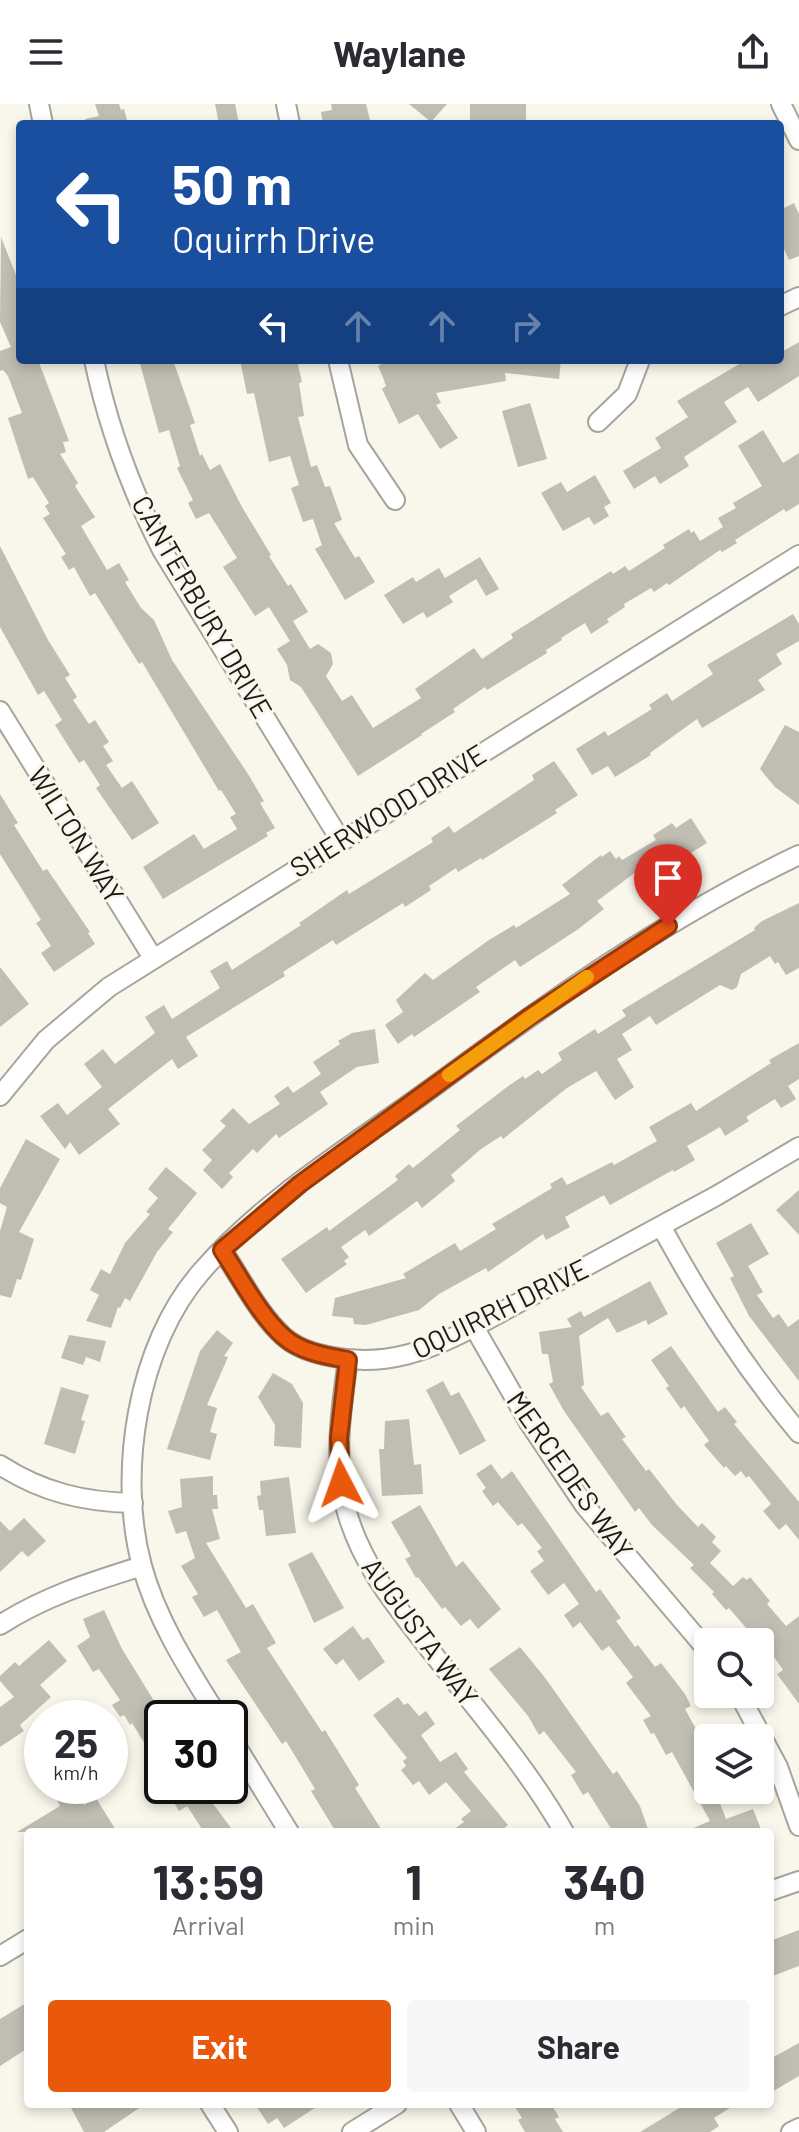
<!DOCTYPE html>
<html lang="en">
<head>
<meta charset="utf-8">
<style>
	body { margin:0; font-family:Barlow,sans-serif; background:#f7f7f7; color:#2b2b33; height:100vh; display:flex; flex-direction:column; font-size:30px; white-space:nowrap }
	* { box-sizing:border-box; margin:0 }
	p { font-size:26px; color:#7c7c81 }
	.icon { flex:none; width:44px; height:44px; fill:none; stroke:currentColor; stroke-width:2; stroke-linecap:round; stroke-linejoin:round }
	.map { position:relative; flex:1; overflow:hidden }
	.drawer { position:absolute; left:24px; top:1724px; width:750px; height:280px; display:flex; flex-direction:column; background:#fff; border-radius:8px; box-shadow:0 4px 12px #0003 }
	.drawer>* { flex:none }
	.guide { position:absolute; left:16px; top:16px; width:768px; height:244px; border-radius:8px; box-shadow:0 4px 12px #0003; background:#1a4fa0; color:#fff; overflow:hidden }
	.controls { position:absolute; left:694px; top:1524px; display:grid; gap:16px }
	.controls a { display:grid; place-items:center; width:80px; height:80px; border-radius:8px; background:#fff; box-shadow:0 4px 12px #0003; font-size:40px }
	.speed { position:absolute; left:24px; top:1596px; display:flex; gap:16px; font-size:40px; font-weight:700; text-align:center }
	.speed>* { display:grid; place-content:center; width:104px; height:104px; border-radius:50%; background:#fff; box-shadow:0 4px 12px #0003; line-height:1 }
	.speed small { font-size:20px; font-weight:400 }
	.speed .limit { border:4px solid #111; border-radius:12px; background:#fff; color:#111 }
	.pin { position:absolute; display:grid; place-items:center; width:68px; height:68px; color:#fff; margin:-82px -34px; border-radius:50% 50% 50% 0; rotate:-45deg; box-shadow:0 0 8px #0007 }
	.pin .icon { rotate:45deg }
	.me { position:absolute; width:88px; margin:-44px; rotate:356deg; stroke-linejoin:round; filter:drop-shadow(0 0 6px #0008) }
	.turn { display:flex; align-items:center; gap:28px; height:168px; padding:0 24px; font-size:36px }
	.turn .icon { width:104px; height:104px; stroke-width:2.5 }
	.turn b { display:block; font-size:56px; line-height:68px }
	.lanes { display:flex; align-items:center; height:76px; padding:0 24px; background:#0003; justify-content:center; gap:40px; direction:ltr }
	.lanes .off { opacity:.35 }
	.eta { display:flex; justify-content:space-evenly; align-items:center; height:136px; text-align:center }
	.eta b { font-size:48px; font-weight:700; line-height:56px }
	.button { display:flex; gap:16px; margin-top:auto; padding:16px 24px }
	.button a { flex:1; height:92px; border-radius:8px; background:#ea580c; color:#fff; font-size:32px; font-weight:700; line-height:92px; text-align:center }
	.button a+a { background:#f7f7f7; color:#2b2b33 }
	header { display:flex; justify-content:space-between; align-items:center; height:104px; padding:0 24px; background:#fff; font-size:36px; font-weight:700 }
	.map>svg:first-child { display:block }
	.building { fill:#c0bdb3 }
	.lines { fill:none; stroke-linecap:round; stroke-linejoin:round }
	.street-casing { stroke:#a7a59b; stroke-width:22 }
	.street { stroke:#fff; stroke-width:18 }
	.route-casing { stroke:#983908; stroke-width:20 }
	.route { stroke:#ea580c; stroke-width:14 }
	.slow { stroke:#f59e0b; stroke-width:14 }
	.labels { text-anchor:middle; stroke-width:6; stroke-linejoin:round; paint-order:stroke }
	.street-label { font-size:28px; fill:#1c1b17; stroke:#f9f6eb }
</style>
</head>
<body>
<header><svg class="icon" aria-label="menu" viewBox="0 0 24 24"><path d="M4 6h16M4 12h16M4 18h16"/></svg>Waylane<svg class="icon" aria-label="share" viewBox="0 0 24 24"><path d="M12 15V3M7 8l5-5 5 5M5 13v7h14v-7"/></svg></header>
<div class="map">
<svg width="799" height="2028" viewBox="0 0 799 2028">
	<rect width="100%" height="100%" fill="#f9f6eb"/>
	<path class="building" d="M95,0H119L121,6L124,5L128,20H86L85,15L99,12Z
		M215,0H235L239,20H219Z
		M331,0H366L370,16L354,20H323L321,8L332,6Z
		M409,0H447L431,18Z
		M470,0H526V20H470Z
		M794,99L799,110V152L789,156L780,136V106Z
		M1,133L20,181V256H38L69,337L63,338L66,348L60,350L78,379L75,382L95,413L81,422L107,466L119,459L129,476L125,478L141,504L154,516L172,556L248,670L264,697L260,699L275,724L266,729L268,732L163,795L143,763L194,730L204,745L237,725L230,713L236,710L221,686L219,687L142,558L139,560L95,489L90,492L74,463L69,466L61,453L66,450L43,414L50,410L45,402L49,399L33,373L28,375L8,314L22,309L8,272L3,266L0,267V247L11,243L0,218Z
		M799,238V272L758,298L748,283L724,298L737,318L684,353L689,362L660,380L655,372L634,385L623,367L661,344L655,334L688,313L677,297L746,256H780V249Z
		M139,256H173L195,319L190,321L200,352L202,350L210,366L220,360L242,403L271,451L269,452L288,482L291,480L308,508L293,517L310,545L318,540L331,549L333,560L326,572L342,597L352,591L373,624L421,594L415,585L474,544L482,555L513,534L511,530L611,467L613,470L625,462L629,467L665,444L663,441L689,425L691,429L694,427L700,437L723,423L718,414L736,404L733,399L762,382L738,342L763,326L783,359L799,349V400L786,408L784,405L735,436L737,439L722,448L720,446L669,481L667,479L654,488L651,484L624,500L625,503L607,515L609,518L591,530L585,519L561,534L562,536L546,546L547,549L487,586L485,583L453,605L455,608L421,630L422,631L358,672L301,583L290,576L287,561L277,545L290,537L269,503L255,512L223,463L237,454L209,409L196,415L188,399L193,396L177,364L180,362L169,326L159,329Z
		M240,256H297L302,278L299,279L304,312L298,313L311,363L317,361L325,383L330,382L342,416L334,419L355,454L359,452L375,478L345,496L315,445L322,441L313,415L303,418L291,384L299,381L290,352L269,358L254,289L247,290Z
		M389,256H561L559,275L505,269L506,277L436,289L441,299L436,301L458,334L440,345L418,310L399,320L382,285L386,282L384,276L378,262Z
		M530,299L547,355L518,363L502,307Z
		M595,371L611,399L604,403L609,412L594,421L589,413L563,427L541,389L561,378L567,388Z
		M0,442L48,536L70,571L65,574L77,593L73,596L89,620L95,616L109,638L103,642L113,657L106,661L122,684L132,677L159,719L132,736L96,684L100,681L84,656L79,659L55,621L62,616L44,587L38,591L0,523Z
		M480,453L499,485L486,492L476,475L449,492L453,498L427,514L423,508L403,520L384,491L413,473L416,478L439,464L445,474Z
		M793,510L799,520V537L776,550L782,560L758,576L765,586L702,624L697,615L650,649L651,651L615,673L608,662L592,671L576,645L605,627L608,632L652,605L649,601L667,589L672,597L713,570L707,561Z
		M785,621L799,628V701L775,683L760,665Z
		M554,657L578,691L555,706L557,709L482,756L481,754L458,768L456,764L429,782L431,786L405,803L403,799L336,841L333,836L283,868L285,872L186,933L198,952L178,965L172,955L108,1005L120,1020L79,1051L70,1038L65,1045L40,1012L58,999L67,1011L102,983L84,960L103,945L115,960L155,929L145,913L164,901L172,915L220,884L210,867L227,857L232,866L301,821L299,819L347,786L349,790L433,738L431,734L449,722L454,729L534,676L532,671Z
		M0,690L18,719L14,721L43,767L47,765L90,828L88,829L95,840L54,868L41,849L51,842L36,819L41,816L0,750Z
		M691,714L707,739L647,776L640,765L597,797L604,805L577,826L520,863L515,856L476,883L480,888L414,933L412,930L398,940L385,921L403,908L396,896L425,869L433,876L489,836L514,821L516,824L570,790L562,781L601,751L602,753L610,747L616,755L619,752L622,756L656,736L653,731L672,719L676,724Z
		M799,799V864L786,871L778,858L775,860L770,852L741,870L737,883L732,886L720,881L656,921L650,912L622,930L632,946L617,955L634,983L615,996L596,967L567,984L503,1035L501,1032L481,1045L451,1071L455,1077L422,1104L417,1097L369,1132L365,1126L341,1143L349,1153L344,1157L347,1160L306,1189L281,1155L327,1123L329,1127L398,1076L395,1072L409,1060L413,1064L460,1026L456,1022L507,983L523,972L525,975L538,966L542,970L562,956L558,949L595,925L598,930L626,912L622,906L755,826L754,824L762,817Z
		M0,863L29,900L0,923Z
		M375,925L379,959L357,963L320,988L328,1000L279,1034L276,1030L257,1049L253,1045L229,1069L233,1073L222,1085L203,1066L212,1056L202,1046L226,1022L220,1017L233,1004L249,1020L280,1000L274,992L288,982L293,989L321,970L313,958L340,940L338,937L352,929Z
		M799,939V975L788,982L796,995L781,1004L775,995L746,1013L749,1017L725,1032L720,1023L687,1042L695,1056L674,1068L673,1066L610,1101L604,1091L565,1113L570,1123L546,1136L543,1130L488,1168L486,1164L439,1190L419,1206L366,1221L354,1220L353,1214L332,1212L335,1194L406,1174L403,1170L455,1139L460,1147L496,1125L492,1120L552,1084L550,1080L562,1073L567,1081L612,1058L614,1061L657,1037L649,1023L691,999L696,1007L771,959L769,956Z
		M26,1035L60,1055L19,1128L34,1135L21,1176L17,1175L11,1194L0,1191V1127L7,1103L0,1099V1084Z
		M166,1063L197,1089L168,1125L173,1128L157,1148L130,1197L125,1194L120,1204L118,1203L111,1224L86,1217L99,1191L90,1186L101,1165L110,1170L125,1139L150,1110L146,1108L158,1094L148,1085Z
		M799,1086V1131L776,1106Z
		M751,1119L769,1150L748,1162L763,1188L757,1191L773,1214L779,1210L788,1223L799,1215V1277L749,1212L730,1174L734,1172L716,1139Z
		M650,1177L668,1210L648,1221L646,1216L617,1229L608,1214L579,1232L584,1281L581,1283L601,1312L608,1308L626,1333L622,1335L646,1367L649,1365L677,1401L698,1423L702,1419L716,1433L712,1438L721,1447L710,1459L733,1482L743,1473L747,1476L750,1473L770,1497L767,1500L786,1522L799,1512V1600L777,1570L783,1566L756,1527L752,1531L729,1504L726,1506L712,1490L714,1488L690,1464L694,1461L652,1421L639,1404L635,1408L564,1307L549,1280L553,1278L548,1250H542L539,1228L572,1223L567,1215L581,1207L584,1213Z
		M217,1226L233,1239L224,1252L228,1253L207,1301L217,1304L210,1328L217,1330L210,1356L167,1345L200,1247Z
		M69,1231L106,1237L100,1258L86,1253L83,1261L61,1254Z
		M671,1242L718,1308L725,1303L737,1318L734,1320L799,1398V1436L786,1420L779,1426L763,1407L771,1400L749,1372L746,1374L741,1367L735,1372L726,1362L724,1364L704,1341L709,1337L684,1302L681,1305L666,1284L669,1282L651,1256Z
		M273,1269L292,1280L303,1299L301,1344L274,1342L275,1321L258,1293Z
		M443,1277L451,1292L459,1288L486,1337L460,1351L426,1286Z
		M61,1283L89,1291L81,1316L85,1317L75,1350L44,1340Z
		M409,1315L414,1361L421,1360L423,1390L382,1392L379,1345H384L385,1317Z
		M491,1360L502,1375L512,1367L596,1488L600,1485L621,1514L616,1517L635,1543L638,1541L655,1563L661,1559L685,1590L691,1602L685,1605L708,1647V1686H715L726,1715L753,1705L762,1728H684L710,1717L672,1648L666,1651L654,1629L651,1630L643,1616L651,1612L626,1579L633,1573L609,1542L602,1547L580,1518L573,1524L564,1511L579,1500L564,1479L548,1491L530,1467L544,1457L537,1447L542,1444L522,1419L518,1422L498,1398L493,1402L482,1387L486,1384L476,1370Z
		M213,1372V1391H217L218,1405H212L220,1435L206,1439L246,1504L253,1500L276,1539L267,1544L322,1628L325,1626L359,1681L355,1684L383,1728H336L311,1687L315,1685L286,1637L282,1640L226,1556L241,1548L217,1506L204,1513L192,1493L198,1490L181,1462L195,1454L186,1427L176,1430L168,1407L182,1403L180,1375Z
		M289,1373L296,1429L266,1432L263,1406H259L257,1392L261,1391L260,1377Z
		M420,1401L456,1463L463,1457L501,1505L478,1525L470,1515L461,1522L445,1503L442,1505L418,1473L416,1474L405,1455L411,1452L391,1418Z
		M24,1414L46,1437L28,1453L22,1447L0,1468V1417L10,1427Z
		M312,1448L344,1504L314,1519L288,1460Z
		M104,1506L122,1545L162,1610V1679L145,1651L150,1648L132,1619L130,1621L124,1611L120,1613L112,1601L120,1596L99,1565L93,1568L77,1542L90,1533L83,1515Z
		M353,1522L363,1536L368,1533L385,1558L359,1577L343,1555L336,1561L323,1545Z
		M49,1536L67,1557L40,1581L51,1593L20,1621L24,1627L0,1643V1603L14,1593L0,1577V1572L15,1558L19,1562Z
		M520,1543L546,1575L613,1670L617,1667L640,1702L649,1728H613L588,1688L583,1691L571,1671L576,1668L544,1627L539,1631L528,1612L489,1565Z
		M398,1593L404,1601L408,1599L419,1612L426,1607L435,1620L421,1631L440,1658L456,1648L468,1665L464,1668L508,1721L499,1728H450L464,1718L461,1715L471,1707L446,1678L429,1691L419,1677L413,1681L401,1666L406,1662L403,1657L407,1654L373,1611Z
		M164,1682H200L234,1728H204L187,1702L179,1707Z
		M73,1683L84,1701L96,1694L117,1728H17L60,1702L56,1694Z
		M799,1826V1862L770,1873V1837Z
		M28,1898V1944L0,1962V1915Z
		M799,1939V1972L770,1989V1955Z
		M69,2000H145L104,2028H84Z
		M255,2000H321L284,2024L277,2014L268,2020Z
		M513,2000H551L559,2013L555,2015L563,2028H525L518,2016L522,2014Z
		M686,2000H736L714,2014L719,2022L710,2028H640Z"/>
	<g class="lines">
		<g class="street-casing">
			<path id="street" d="M39,0L43,20
				M286,0L290,20
				M781,0L799,36
				M780,202L799,193
				M94,256C108,323 131,385 162,446L341,737
				M338,256L358,341L395,396
				M598,318L627,290L640,256
				M0,607L153,854
				M0,992L46,936L109,883L799,451
				M661,1122C702,1197 744,1263 799,1329
				M222,1146C241,1174 258,1209 283,1232C296,1244 316,1250 333,1253C386,1263 428,1247 474,1223L716,1092L799,1043
				M474,1223L528,1317L585,1402L708,1547
				M348,1256C341,1304 334,1353 345,1401C359,1458 395,1501 431,1547C476,1605 527,1663 564,1728
				M0,1361C42,1388 83,1398 133,1399
				M0,1521C45,1492 91,1478 142,1462
				M739,1590L778,1663L799,1722
				M219,1614C189,1566 157,1517 142,1462C117,1370 137,1241 201,1168C264,1095 352,1042 429,986C547,899 666,814 799,751
				M230,1632L289,1728
				M770,1787L799,1777
				M0,1852L28,1835
				M210,2000L228,2028
				M459,2000L476,2028
				M352,2028L397,2000
				M791,2028L799,2024"/>
		</g>
		<use href="#street" class="street"/>
	</g>
	<g class="lines">
		<g class="route-casing">
			<path id="route" d="M341,1379L339,1334L348,1256C326,1252 301,1248 284,1233C260,1212 240,1173 222,1146L300,1080L529,913L668,822"/>
		</g>
		<use href="#route" class="route"/>
		<path class="slow" d="M449,971L587,873"/>
	</g>
	<g class="labels">
		<g class="street-label">
			<text transform="translate(202 503) rotate(60)" y="10">CANTERBURY DRIVE</text>
			<text transform="translate(388 707) rotate(-32)" y="10">SHERWOOD DRIVE</text>
			<text transform="translate(76 731) rotate(58)" y="10">WILTON WAY</text>
			<text transform="translate(500 1205) rotate(-26)" y="10">OQUIRRH DRIVE</text>
			<text transform="translate(570 1371) rotate(55)" y="10">MERCEDES WAY</text>
			<text transform="translate(420 1528) rotate(54)" y="10">AUGUSTA WAY</text>
		</g>
	</g>
</svg>
<div class="controls">
<a><svg class="icon" aria-label="search" viewBox="0 0 24 24"><circle cx="10" cy="10" r="6"/><path d="M15 15l6 6"/></svg></a>
<a><svg class="icon" aria-label="layers" viewBox="0 0 24 24"><path d="M12 4l9 5-9 5-9-5zM3 14l9 5 9-5"/></svg></a>
</div>
<div class="speed"><div>25<small>km/h</small></div><div class="limit">30</div></div>
<div class="pin" style="left:668px;top:822px;background:#d93025"><svg class="icon" aria-label="arrive" viewBox="0 0 24 24"><path d="M6 21V4h12l-3 4 3 4H6"/></svg></div>
<svg class="me" style="left:341px;top:1379px" viewBox="-20 -20 40 40"><path d="M0-17L14 15 0 8-14 15z" fill="#ea580c" stroke="#fff" stroke-width="4"/></svg>
<div class="guide">
<div class="turn"><svg class="icon" aria-label="left" viewBox="0 0 24 24"><path d="M17 20v-9H6M10 6l-5 5 5 5"/></svg><div><b>50 m</b>Oquirrh Drive</div></div>
<div class="lanes"><svg class="icon" aria-label="left" viewBox="0 0 24 24"><path d="M17 20v-9H6M10 6l-5 5 5 5"/></svg><svg class="icon off" aria-label="ahead" viewBox="0 0 24 24"><path d="M12 20V5M6 11l6-6 6 6"/></svg><svg class="icon off" aria-label="ahead" viewBox="0 0 24 24"><path d="M12 20V5M6 11l6-6 6 6"/></svg><svg class="icon off" aria-label="right" viewBox="0 0 24 24"><path d="M7 20v-9h11M14 6l5 5-5 5"/></svg></div>
</div>
<section class="drawer">
<div class="eta">
<div><b>13:59</b><p>Arrival</p></div>
<div><b>1</b><p>min</p></div>
<div><b>340</b><p>m</p></div>
</div>
<div class="button"><a>Exit</a><a>Share</a></div>
</section>
</div>
</body>
</html>
